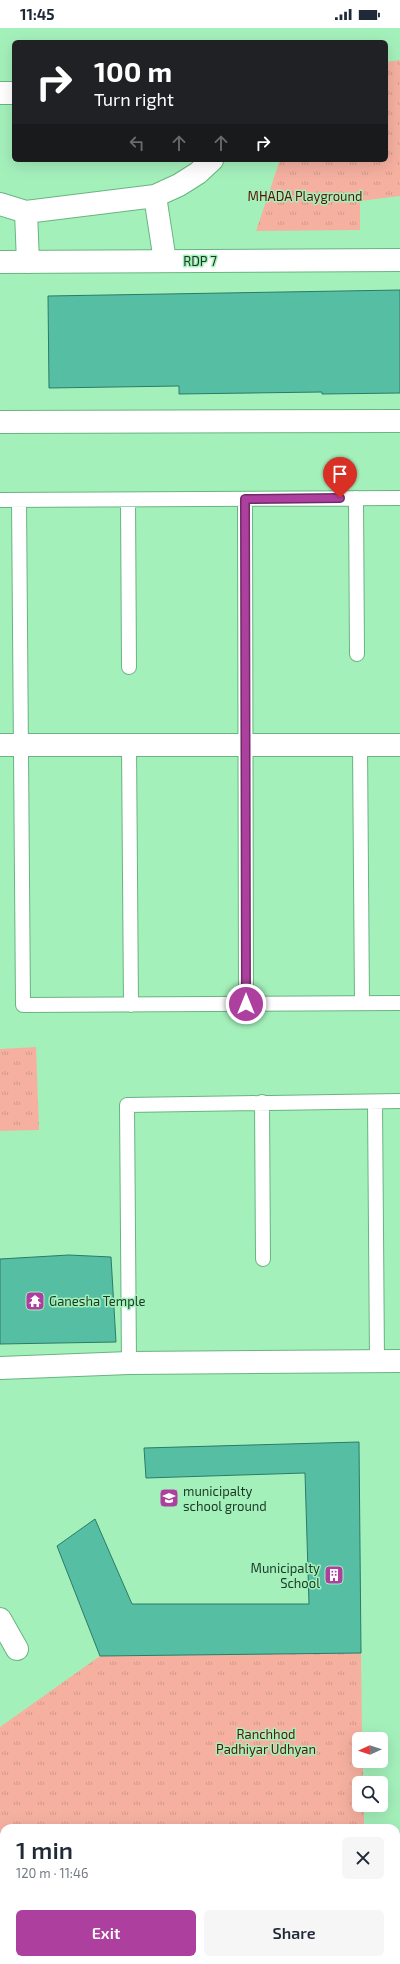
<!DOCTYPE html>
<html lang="en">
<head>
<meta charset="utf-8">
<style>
	body { margin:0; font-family:"Exo 2",sans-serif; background:#f6f6f7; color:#1f2937; height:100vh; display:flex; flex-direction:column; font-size:15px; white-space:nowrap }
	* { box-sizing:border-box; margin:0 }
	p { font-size:13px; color:#747a83 }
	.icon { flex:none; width:22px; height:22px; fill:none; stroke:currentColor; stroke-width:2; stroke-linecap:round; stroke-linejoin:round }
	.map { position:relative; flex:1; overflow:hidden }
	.panel { position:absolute; left:0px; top:1796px; width:400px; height:140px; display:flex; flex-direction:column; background:#fff; border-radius:12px 12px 0 0; box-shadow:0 4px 16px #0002 }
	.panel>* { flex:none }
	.top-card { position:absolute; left:12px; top:12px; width:376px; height:122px; border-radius:6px; box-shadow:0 4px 16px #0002; background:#202124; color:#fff; overflow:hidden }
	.needle { width:26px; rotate:267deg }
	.controls { position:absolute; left:352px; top:1704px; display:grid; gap:8px }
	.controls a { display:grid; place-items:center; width:36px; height:36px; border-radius:6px; background:#fff; box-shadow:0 4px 16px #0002; font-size:20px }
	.pin { position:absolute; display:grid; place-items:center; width:34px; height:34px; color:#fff; margin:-41px -17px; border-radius:50% 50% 50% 0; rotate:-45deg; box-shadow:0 0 4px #0007 }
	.pin .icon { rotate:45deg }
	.me { position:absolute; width:44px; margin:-22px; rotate:0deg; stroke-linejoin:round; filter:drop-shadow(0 0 3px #0008) }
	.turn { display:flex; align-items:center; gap:14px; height:84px; padding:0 16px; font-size:18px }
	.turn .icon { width:52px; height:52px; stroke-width:2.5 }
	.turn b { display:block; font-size:28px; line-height:34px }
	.lanes { display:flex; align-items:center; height:38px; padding:0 16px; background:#0003; justify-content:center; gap:20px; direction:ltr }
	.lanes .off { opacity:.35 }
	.round { display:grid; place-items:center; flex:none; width:42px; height:42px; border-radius:6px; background:#f6f6f7 }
	.head { display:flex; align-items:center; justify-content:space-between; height:68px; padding:0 16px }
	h1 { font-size:24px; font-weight:600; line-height:30px }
	.button { display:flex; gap:8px; margin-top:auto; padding:8px 16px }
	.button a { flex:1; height:46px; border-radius:6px; background:#ad409f; color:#fff; font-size:16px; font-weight:600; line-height:46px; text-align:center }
	.button a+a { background:#f6f6f7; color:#1f2937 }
	.status { display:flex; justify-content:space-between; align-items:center; height:28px; padding:0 20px; background:#fff; direction:ltr }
	.status svg { height:11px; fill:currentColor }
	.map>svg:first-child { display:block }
	.grass { fill:url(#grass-tufts) }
	.building { fill:#56bea3; stroke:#2b7b67 }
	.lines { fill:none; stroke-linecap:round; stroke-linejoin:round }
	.service-casing { stroke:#69b481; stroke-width:16 }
	.minor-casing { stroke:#69b481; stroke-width:24 }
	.tertiary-casing { stroke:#69b481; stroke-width:24 }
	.service { stroke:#fff; stroke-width:14 }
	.minor { stroke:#fff; stroke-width:22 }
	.tertiary { stroke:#fff; stroke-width:22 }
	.route-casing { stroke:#702a67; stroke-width:10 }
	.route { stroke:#ad409f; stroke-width:7 }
	.labels { text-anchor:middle; stroke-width:3; stroke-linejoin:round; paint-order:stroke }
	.park-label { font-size:13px; fill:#5a1204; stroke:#a4f0bb }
	.street-label { font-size:13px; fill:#1a3924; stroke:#a4f0bb }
	.poi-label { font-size:13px; fill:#1a3924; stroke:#a4f0bb; text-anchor:start }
</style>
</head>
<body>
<div class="status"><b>11:45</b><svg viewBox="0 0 49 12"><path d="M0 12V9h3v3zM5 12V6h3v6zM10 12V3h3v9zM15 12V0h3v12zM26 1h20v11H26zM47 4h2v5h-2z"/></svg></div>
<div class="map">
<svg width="400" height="1936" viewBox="0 0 400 1936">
	<defs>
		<pattern id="grass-tufts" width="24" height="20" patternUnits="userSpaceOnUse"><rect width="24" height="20" fill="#f5b0a0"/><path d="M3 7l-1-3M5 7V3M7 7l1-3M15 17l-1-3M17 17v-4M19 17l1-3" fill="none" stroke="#d1988a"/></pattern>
	</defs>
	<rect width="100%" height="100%" fill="#a4f0bb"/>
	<path class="grass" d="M400,32V168L360,173V202L256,203L280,132H386V34Z
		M36,1019L39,1102L0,1103V1021Z
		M361,1625L362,1711H359V1733H363V1755H359V1777H364V1800H4V1932H367V1936H0V1699L100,1628Z"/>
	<path class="building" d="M400,262V365L322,366V364L179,366V358L49,360L48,268Z
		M69,1227L111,1229L116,1314L0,1316V1231Z
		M359,1414L361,1625L100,1628L57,1518L95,1491L132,1576H309L305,1445L146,1450L144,1420Z"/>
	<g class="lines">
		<g class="service-casing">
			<path id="service" d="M356,470L357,626
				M245,471L246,976
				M0,472L400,470
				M19,472L23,977L400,975
				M128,472L129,639
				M129,717L131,977
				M360,717L362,975
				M262,1074L263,1231
				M375,1074L377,1333
				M129,1335L127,1077L400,1073"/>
		</g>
		<g class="minor-casing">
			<path id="minor" d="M0,65H14
				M155,168L165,233
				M0,176L26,184L155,168L179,157L198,145L212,132
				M26,184L28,234
				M0,394L400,393
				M0,717H400
				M0,1340L129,1335L400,1333
				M0,1591L17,1621"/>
		</g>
		<g class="tertiary-casing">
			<path id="tertiary" d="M0,234L400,232"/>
		</g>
		<use href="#service" class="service"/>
		<use href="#minor" class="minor"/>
		<use href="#tertiary" class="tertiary"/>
	</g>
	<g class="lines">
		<g class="route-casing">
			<path id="route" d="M246,976L245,471L340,470"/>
		</g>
		<use href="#route" class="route"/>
	</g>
	<defs>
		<g id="temple-square" transform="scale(1)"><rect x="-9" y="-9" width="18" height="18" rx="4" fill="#ad409f" stroke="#a4f0bb"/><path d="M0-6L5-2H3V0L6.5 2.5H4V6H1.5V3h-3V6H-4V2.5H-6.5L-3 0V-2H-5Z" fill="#fff"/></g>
		<g id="school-square" transform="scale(1)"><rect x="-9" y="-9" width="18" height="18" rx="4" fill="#ad409f" stroke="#a4f0bb"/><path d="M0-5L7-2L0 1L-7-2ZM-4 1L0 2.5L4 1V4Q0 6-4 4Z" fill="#fff"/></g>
		<g id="building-square" transform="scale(1)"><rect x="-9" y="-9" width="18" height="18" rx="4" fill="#ad409f" stroke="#a4f0bb"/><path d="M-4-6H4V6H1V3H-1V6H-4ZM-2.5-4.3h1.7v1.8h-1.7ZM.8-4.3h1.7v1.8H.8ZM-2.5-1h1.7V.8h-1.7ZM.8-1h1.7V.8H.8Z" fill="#fff"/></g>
	</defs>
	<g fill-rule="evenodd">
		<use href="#temple-square" x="35" y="1273"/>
		<use href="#school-square" x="169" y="1470"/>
		<use href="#building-square" x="334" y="1547"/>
	</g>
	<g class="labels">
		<g class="park-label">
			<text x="305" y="173">MHADA Playground</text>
			<text x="266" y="1711">Ranchhod<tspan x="266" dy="15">Padhiyar Udhyan</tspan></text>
		</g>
		<g class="street-label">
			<text x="200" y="238">RDP 7</text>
		</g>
		<g class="poi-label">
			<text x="49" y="1278">Ganesha Temple</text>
			<text x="183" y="1468">municipalty<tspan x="183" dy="15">school ground</tspan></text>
			<text x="320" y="1545" text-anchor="end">Municipalty<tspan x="320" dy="15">School</tspan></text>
		</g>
	</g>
</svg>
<div class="controls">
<a><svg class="needle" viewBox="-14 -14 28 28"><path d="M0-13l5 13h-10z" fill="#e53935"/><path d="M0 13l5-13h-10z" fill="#747a83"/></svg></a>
<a><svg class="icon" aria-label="search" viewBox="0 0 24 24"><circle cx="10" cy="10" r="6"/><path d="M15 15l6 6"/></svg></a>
</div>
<div class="pin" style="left:340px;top:470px;background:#d93025"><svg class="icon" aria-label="arrive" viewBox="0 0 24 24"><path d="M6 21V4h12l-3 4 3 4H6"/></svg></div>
<svg class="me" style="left:246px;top:976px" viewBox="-20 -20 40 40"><circle r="17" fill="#ad409f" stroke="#fff" stroke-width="3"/><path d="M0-11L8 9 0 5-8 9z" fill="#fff"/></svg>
<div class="top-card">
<div class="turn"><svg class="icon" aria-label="right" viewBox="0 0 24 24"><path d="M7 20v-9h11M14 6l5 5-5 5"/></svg><div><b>100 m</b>Turn right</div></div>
<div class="lanes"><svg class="icon off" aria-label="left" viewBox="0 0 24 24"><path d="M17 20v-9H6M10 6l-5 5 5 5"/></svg><svg class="icon off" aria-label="ahead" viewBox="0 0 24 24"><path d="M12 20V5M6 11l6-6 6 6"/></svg><svg class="icon off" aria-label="ahead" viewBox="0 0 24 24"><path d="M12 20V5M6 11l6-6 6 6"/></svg><svg class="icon" aria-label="right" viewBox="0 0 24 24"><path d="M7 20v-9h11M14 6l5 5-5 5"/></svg></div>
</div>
<section class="panel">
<div class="head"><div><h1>1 min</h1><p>120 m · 11:46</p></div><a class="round"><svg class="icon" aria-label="close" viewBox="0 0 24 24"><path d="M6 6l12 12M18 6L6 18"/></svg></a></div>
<div class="button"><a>Exit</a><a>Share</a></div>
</section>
</div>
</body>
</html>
